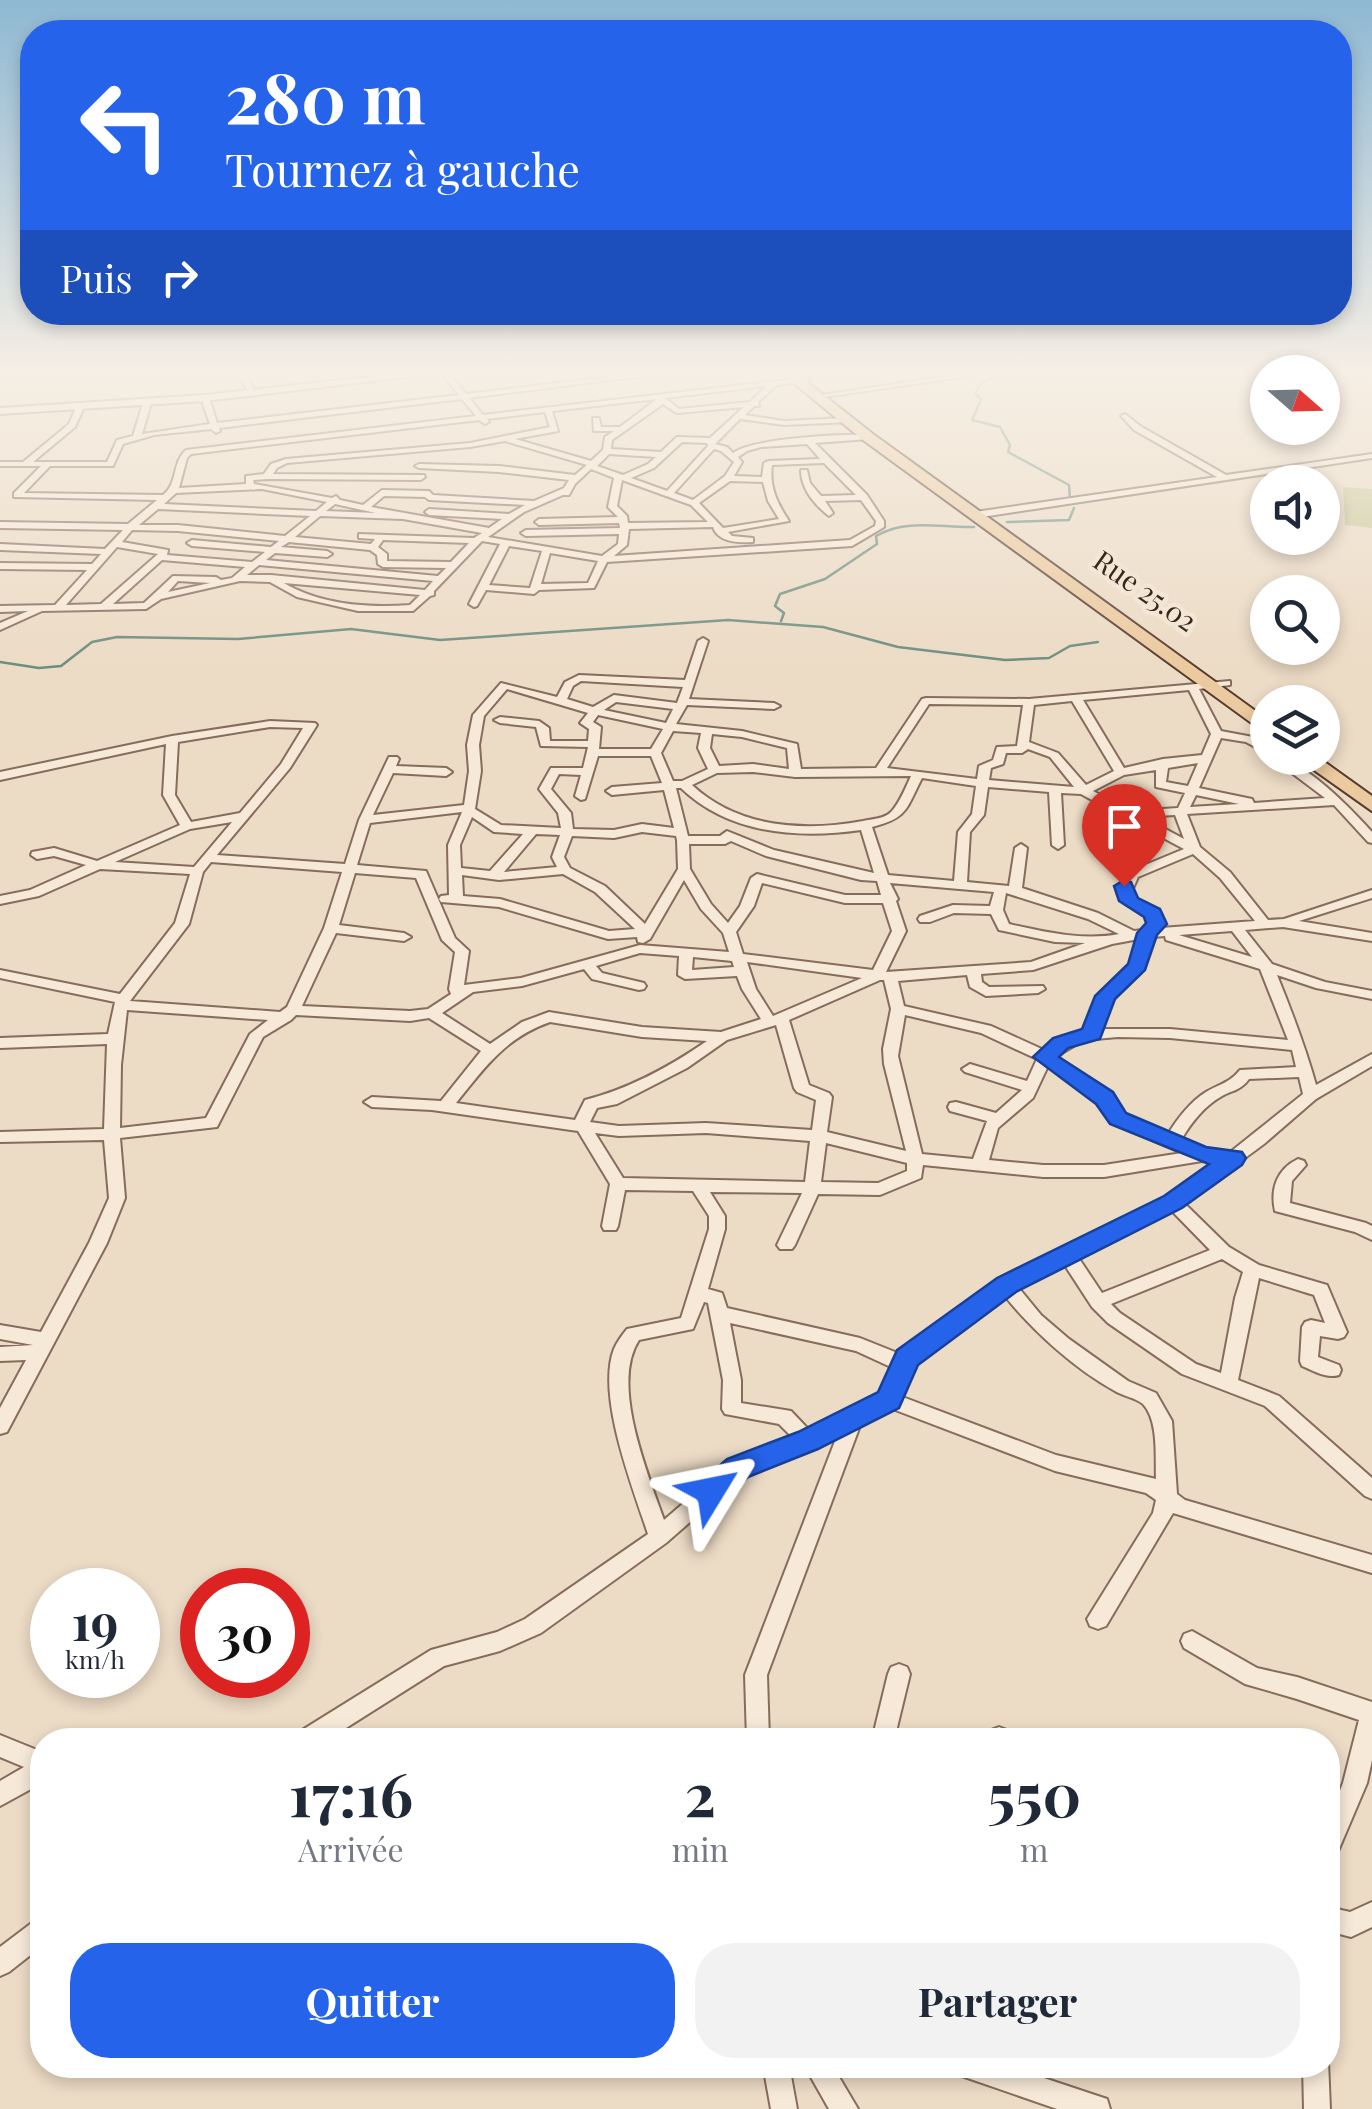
<!DOCTYPE html>
<html lang="fr">
<head>
<meta charset="utf-8">
<style>
	body { margin:0; font-family:"Playfair Display",serif; background:#f2f2f3; color:#1f2937; height:100vh; display:flex; flex-direction:column; font-size:38px; white-space:nowrap }
	* { box-sizing:border-box; margin:0 }
	p { font-size:32px; color:#747a83 }
	.icon { flex:none; width:55px; height:55px; fill:none; stroke:currentColor; stroke-width:2; stroke-linecap:round; stroke-linejoin:round }
	.map { position:relative; flex:1; overflow:hidden }
	.panel { position:absolute; left:30px; top:1728px; width:1310px; height:350px; display:flex; flex-direction:column; background:#fff; border-radius:40px; box-shadow:0 5px 15px #0003 }
	.panel>* { flex:none }
	.top-card { position:absolute; left:20px; top:20px; width:1332px; height:305px; border-radius:40px; box-shadow:0 5px 15px #0003; background:#2563eb; color:#fff; overflow:hidden }
	.needle { width:65px; rotate:110deg }
	.buttons { position:absolute; left:1250px; top:355px; display:grid; gap:20px }
	.buttons a { display:grid; place-items:center; width:90px; height:90px; border-radius:50%; background:#fff; box-shadow:0 5px 15px #0003; font-size:50px }
	.speed { position:absolute; left:30px; top:1568px; display:flex; gap:20px; font-size:50px; font-weight:700; text-align:center }
	.speed>* { display:grid; place-content:center; width:130px; height:130px; border-radius:50%; background:#fff; box-shadow:0 5px 15px #0003; line-height:1 }
	.speed small { font-size:25px; font-weight:400 }
	.speed .limit { border:15px solid #d22; background:#fff; color:#111 }
	.pin { position:absolute; display:grid; place-items:center; width:85px; height:85px; color:#fff; margin:-102px -42px; border-radius:50% 50% 50% 0; rotate:-45deg; box-shadow:0 0 10px #0007 }
	.pin .icon { rotate:45deg }
	.me { position:absolute; width:110px; margin:-55px; rotate:55deg; stroke-linejoin:round; filter:drop-shadow(0 0 8px #0008) }
	.turn { display:flex; align-items:center; gap:35px; height:210px; padding:0 40px; font-size:45px }
	.turn .icon { width:130px; height:130px; stroke-width:2.5 }
	.turn b { display:block; font-size:70px; line-height:85px }
	.then { display:flex; align-items:center; height:95px; padding:0 40px; background:#0003; gap:20px; font-size:38px }
	.eta { display:flex; justify-content:space-evenly; align-items:center; height:170px; text-align:center }
	.eta b { font-size:60px; font-weight:700; line-height:70px }
	.primary-button { display:flex; gap:20px; margin-top:auto; padding:20px 40px }
	.primary-button a { flex:1; height:115px; border-radius:40px; background:#2563eb; color:#fff; font-size:40px; font-weight:700; line-height:115px; text-align:center }
	.primary-button a+a { background:#f2f2f3; color:#1f2937 }
	.map>svg:first-child { display:block }
	.green { fill:#c9c89a }
	.lines { fill:none; stroke-linecap:round; stroke-linejoin:round }
	.stream { stroke:#6e8d81; stroke-width:2.5 }
	.minor-casing { stroke:#866c5c; stroke-width:4 }
	.tertiary-casing { stroke:#866c5c; stroke-width:4 }
	.primary-casing { stroke:#543c30; stroke-width:4 }
	.minor { fill:#f7e9d8; fill-rule:evenodd }
	.tertiary { fill:#f7e9d8; fill-rule:evenodd }
	.primary { fill:#ecca9f; fill-rule:evenodd }
	.route { fill:#2563eb; stroke:#184099; stroke-width:2.5 }
	.labels { text-anchor:middle; stroke-width:9; stroke-linejoin:round; paint-order:stroke }
	.far-street-label { font-size:28px; fill:#36271f; stroke:#f3e6d4 }
</style>
</head>
<body>
<div class="map">
<svg width="1372" height="2109" viewBox="0 0 1372 2109">
	<rect width="100%" height="100%" fill="#ecdbc5"/>
	<path class="green" d="M1343,487L1372,489V528L1345,525Z"/>
	<g class="lines">
		<path class="stream" d="M1007,371L981,383L975,394L981,399L972,420L1000,427L1010,445L1008,452L1069,485L1070,500
			M1007,522L1069,520L1074,508
			M781,621L784,613L775,606L780,594L825,579L877,544L876,536C906,518 941,528 974,527
			M0,662L39,668L61,666L92,642L117,637L238,639L351,629L440,640L728,620L823,627L898,647L1005,660L1049,658L1070,646L1098,642"/>
		<g class="minor-casing">
			<path id="minor" d="M237,371H245L256,395H250Z
				M440,371H447L466,394L659,371H682L469,398L483,415L811,377L808,381L777,385L758,402L759,406H754L745,415L784,421L847,418L851,420L850,422L784,425L740,419L715,444L727,447L733,453C754,438 842,434 871,435L872,437L868,439L815,443L867,495L884,521V527L852,546L607,562L594,588L539,590L534,594L486,590L477,606L474,607L469,604L500,544L482,541L434,591V595L430,596L413,611H358L297,597L270,582L240,581L161,599L146,609L42,611L0,630V623L28,611L0,612V606L55,605L87,570L0,569V563L92,564L101,554L0,550V544L105,549L123,530L0,528V522L128,524L157,500L14,497V493L41,466H0V462H23L69,424L77,405L84,407L75,427L33,462H107L117,440L133,436L143,403L147,401L151,403L142,434L210,424L201,398L205,396L209,398L217,423L459,395ZM767,386L750,402L679,409L665,398ZM462,399L476,416L186,450C172,462 178,484 163,495L24,493L50,466H113L123,444L154,435L211,429L216,433L220,431L219,428ZM657,399L620,427H601L599,418H593L594,431H614L605,437L603,450L591,461L515,439L558,431L552,411ZM663,404L677,413L744,407L710,438L677,437L661,452L611,449L612,440ZM545,412L550,427L470,443L286,459L271,464L264,474L246,476V484L179,488L187,458L191,454L479,420L485,424L489,422L487,419ZM505,441L587,465L575,475L499,466L419,464L415,466L419,468L499,472L569,480L564,488L534,501L433,495L429,491L382,490L363,505L340,500L336,496L332,498L254,484L253,480L267,479L421,480L425,477L424,475L273,474L277,468L287,463L470,447ZM682,442L707,443L708,446L667,491L631,478L654,468ZM807,444L820,459L768,461L764,463L762,477L734,476L742,462L738,457L747,451L761,447ZM714,449L721,451L734,462L725,476L693,500L674,493ZM609,454L656,457L648,464L623,475L597,466ZM824,463L856,495L821,496L810,483L807,470H801C801,489 815,505 829,516L833,513L825,501L861,500L876,521L875,526L850,540L614,556L627,545L629,529L713,527C718,542 737,543 753,542V538L732,536L728,532L789,521C777,503 769,487 772,465ZM591,469L614,478L608,507L618,517L539,519L535,522L539,525L619,523L620,528L526,530L521,533L526,536L619,534L618,544L602,556L488,537L524,512L563,495H569L575,484ZM622,480L691,505L708,522L628,523L627,516L617,506ZM730,481L763,482L768,501L779,519L723,528L699,503ZM262,489L327,502L316,511L164,504L176,493ZM384,496L425,497L429,500L525,505L509,514L429,509L425,512L429,515L502,519L489,528L371,507ZM335,504L376,513H377L326,511ZM158,509L310,516L285,536L178,525H139ZM320,516L403,519L482,533L474,538L359,534V538L375,539L371,544L295,537ZM132,530L178,531L279,541L271,547L192,540L187,543L192,546L265,552L252,562L167,555L168,550L122,542ZM383,540L469,543L451,562L387,561V554L378,547ZM289,542L370,550L377,555L378,564L383,567L446,568L438,576L266,560L275,553L327,557L332,554L327,551L281,547ZM509,546L542,551L530,588L489,585ZM117,547L158,554L101,604L66,605ZM550,553L598,561L588,583L541,584ZM162,560L245,567L232,578L221,580L216,577L173,576L144,603L113,604ZM259,565L433,581L425,590L271,575H247ZM178,581L210,583L168,592ZM284,583L420,595L410,605C368,608 321,605 284,583Z
				M983,371H1003L818,398L814,396Z
				M1125,414L1140,426L1226,475L1372,454V458L975,518L971,515L975,512L1217,477L1134,430L1121,416Z
				M703,638L708,641L689,699L774,703L780,706L774,709L687,705L676,724L742,731L797,744L801,769L876,768L922,699L926,698L1029,699L1230,681V685L1199,689L1221,731L1253,737L1268,746V754L1246,742L1221,738L1199,788L1252,799L1254,803L1325,798L1272,758C1301,756 1352,810 1372,832V843L1368,842L1334,805L1187,814L1200,847L1230,872L1268,920L1284,919L1372,890V898L1299,921L1372,933V941L1283,927L1245,930L1272,964L1325,982L1372,991V999L1316,988L1277,975C1292,1012 1306,1049 1316,1085L1372,1054V1066L1316,1099L1264,1144L1184,1203L1229,1247L1259,1265L1327,1285L1347,1332L1344,1337L1338,1339L1320,1336L1318,1357L1339,1365L1341,1370L1339,1375C1327,1379 1314,1371 1302,1366L1300,1361L1302,1327L1305,1322L1311,1320L1325,1323L1314,1295L1259,1278L1238,1380L1279,1396L1372,1478V1499L1365,1496L1265,1406L1182,1374L1108,1323L1092,1307L1064,1264L1018,1287L1041,1315L1069,1339L1128,1381L1156,1393L1172,1421L1177,1494L1185,1500L1372,1555V1573L1173,1513L1106,1626L1098,1629L1090,1626L1087,1619L1153,1513L1156,1500L1146,1493L1055,1471L890,1408L861,1423L767,1675L769,1740H747L745,1675L837,1436L745,1474L666,1543L541,1633L500,1651L444,1666L327,1740H296L299,1732L431,1650L497,1632L525,1619L648,1534C633,1488 596,1395 614,1349C617,1342 622,1335 627,1329L681,1318L709,1229V1216L693,1191L625,1190L618,1226L616,1230H604L602,1226L610,1184L578,1131L432,1110L372,1107L364,1102L372,1097L441,1101L481,1051L429,1018L410,1021L296,1015L291,1020L263,1037L217,1127L120,1138L125,1198L107,1243L7,1432L0,1434V1408L26,1360L0,1361V1347L33,1345L0,1339V1325L41,1332L89,1243L109,1198L104,1140L0,1142V1132L104,1129L107,1044L0,1048V1038L108,1034L115,1002L0,978V970L120,994L175,923L190,874L100,869L39,896L0,904V896L30,890L86,865L54,856L37,859L31,855L32,852L54,848L97,861L180,825L163,795L166,744L0,780V772L172,736L270,721L315,723L317,725L290,768L217,855L345,864L359,820L389,757H397L399,759L396,766L446,768L452,772L446,776L393,773L373,815L464,805L469,771L467,745L473,715L501,683L557,697L565,682L579,675L685,680L698,641ZM581,681L683,687L677,703L614,695L593,707L567,699L573,686ZM507,689L588,713L580,723L589,729L588,741H550L549,728L539,721L500,717L494,720L500,723L536,727L541,746L588,747L583,768H551L539,789L558,813L561,828L501,825L475,809L481,771L479,745L484,716ZM1189,690L1211,734L1202,755L1163,759L1124,768L1083,700ZM1072,701L1114,771L1086,785L1058,753L1029,742L1034,705ZM616,702L673,709L666,723L604,710ZM929,704L1023,705L1017,746L997,747L993,760L979,766L977,779L887,768ZM598,715L663,729L651,749H599L601,727L593,722ZM270,727L303,728L281,764L240,813L191,822L175,795L178,742ZM673,731L701,733L698,748L708,769L682,781H673L661,753ZM712,734L742,737L787,748L789,769L753,764L719,766L710,748ZM1028,749L1050,757L1074,787L989,780L991,768L1003,764L1006,753H1022ZM598,756H651L662,783L612,787L606,791L612,795L664,790L674,828L642,824L614,830L573,829L571,813L551,789L559,774L581,775L575,796L581,800L585,799ZM1198,763L1188,786L1166,782L1168,768ZM1156,770V787L1185,793L1178,808L1131,811L1093,791L1124,775ZM753,772L795,777L911,776C906,787 900,802 892,811C885,819 872,819 863,821C804,832 738,828 692,785L717,773ZM922,778L976,786L972,814L958,832L954,881L888,875L872,827C908,818 906,809 922,778ZM988,787L1049,792L1052,845L1058,849L1064,845L1061,793L1081,794L1114,812L1101,813L1099,816C1119,844 1135,859 1117,893C1128,910 1145,910 1150,923L1143,930L1134,931L1098,913L1022,888L1027,848L1021,844L1015,848L1009,886L967,882L970,832L984,815ZM676,788H681C729,834 797,839 861,830L874,873L774,850L727,831L720,836H688ZM1196,795L1239,804L1190,807ZM462,812L448,845L449,895L441,896L439,899L441,902L499,907L608,939L637,937L638,942L643,943L650,939L684,880L701,909L723,933L729,952L640,945L521,978L464,985L469,951L455,938L426,871L357,865L370,823ZM1175,815L1184,839L1143,817ZM472,817L494,832L523,834L490,871L461,868L460,845ZM1126,818L1184,849L1138,868L1133,847L1113,819ZM232,822L194,867L115,862L190,829ZM642,832L676,836L677,840L678,869L645,924L605,886L570,868L564,857L572,836L614,838ZM536,834L560,835L552,857L557,867L504,872ZM731,841L766,856L861,880L877,881L881,895H845L757,874L751,878L740,906L728,923L711,904L690,869L689,844H725ZM1193,854L1220,878L1255,921L1161,928L1164,924C1155,902 1141,909 1131,893L1138,877ZM211,862L342,872L324,928L287,1007L280,1012L130,1001L189,924L203,872ZM355,873L416,878L442,940L455,952L449,989L451,994L428,1009L410,1011L302,1006L336,933L404,941L411,937L404,933L339,925ZM563,874L595,892L635,929L609,931L500,899L463,896L462,875L499,880ZM762,883L845,903H883L892,931L873,970L743,954L736,932L754,906ZM890,883L994,892L990,906L953,905L920,916L918,919L920,922H930L954,913L991,914L999,930L1055,942L1085,943L1031,962L886,972L906,931L896,901L898,899ZM1006,893L1088,919L1119,934C1083,941 1045,932 1009,924L1003,910ZM1232,931L1252,957L1179,935ZM1165,936L1166,940L1260,969L1288,1040L1170,1029H1101L1110,1001L1145,966L1153,937ZM1139,939L1131,965L1096,999L1086,1030L1062,1038L1044,1050L991,1026L904,1006L898,981L967,975L970,987L986,996L1038,993L1045,989L1043,986L989,987L982,982L981,974L1033,970L1112,944ZM640,953L679,956L678,975L685,979L737,976L742,989L761,1019L721,1032L642,1027L549,1012L522,1022L490,1044L442,1013L473,992L522,986L584,969L592,979L639,990L644,989L646,986L644,983L602,973L596,966ZM693,957L732,961L734,967L692,970ZM747,962L862,978L773,1016L756,989ZM880,980H884L891,1009L883,1049L884,1064L906,1151L827,1132L832,1097L829,1093L809,1085L789,1020ZM127,1010L268,1020L250,1034L206,1118L120,1128L121,1065ZM905,1015L981,1033L1037,1059L1027,1081L970,1064L962,1069L965,1072L1022,1090L996,1113L956,1102L950,1103L948,1107L950,1111L987,1121L973,1159L922,1154L898,1056ZM550,1022L642,1037L707,1041C669,1067 629,1089 585,1100L575,1120L456,1103C485,1067 505,1038 550,1022ZM776,1025L794,1088L797,1092L816,1100L812,1130L706,1123L619,1126L590,1122L597,1108L617,1104L687,1068L727,1040ZM1118,1037L1170,1038L1292,1050L1296,1067L1240,1070C1230,1083 1219,1084 1206,1092C1190,1102 1178,1118 1168,1134L1124,1115L1109,1094L1055,1057L1084,1040ZM1048,1066L1099,1102L1112,1123L1182,1153L1104,1165H1043L989,1160L998,1128L1033,1098ZM1299,1077L1303,1094L1229,1153L1205,1150L1181,1140C1191,1123 1204,1106 1222,1096C1233,1090 1241,1090 1249,1079ZM595,1133L619,1136L706,1133L810,1141L805,1182L623,1178ZM826,1143L907,1163V1171L878,1183L821,1182ZM1202,1161L1216,1162L1167,1198L1000,1280L900,1354L860,1338L727,1308L722,1293L708,1289L725,1229V1216L710,1192L802,1193L777,1245L780,1249H792L795,1245L818,1194L880,1195L921,1178L923,1165L1043,1177H1104ZM1171,1210L1210,1250L1102,1293L1078,1257ZM1222,1259L1243,1272L1235,1298L1221,1373L1196,1364L1120,1313L1111,1304ZM1004,1295C1033,1331 1075,1369 1115,1391C1123,1396 1136,1398 1143,1404C1159,1421 1155,1458 1156,1479L1056,1455L900,1396L914,1363ZM704,1302L708,1303L723,1380L722,1409L725,1414L779,1424L793,1438L731,1462L664,1520C648,1474 610,1384 639,1340L693,1329ZM730,1323L856,1351L893,1368L882,1395L810,1431L791,1411L741,1403V1380Z
				M1298,1159L1304,1161L1306,1165L1292,1181L1290,1203L1366,1223L1372,1226V1240L1355,1232L1275,1211C1270,1189 1277,1169 1298,1159Z
				M1192,1631L1257,1668L1297,1677L1372,1702V1760L1367,1783L1336,1856L1328,1860V1821L1343,1783L1359,1720L1297,1699L1245,1684L1184,1648L1181,1641L1184,1634Z
				M899,1664L907,1667L910,1674L894,1740H872L888,1674L891,1667Z
				M999,1727L1007,1730L1010,1740H987L991,1730Z
				M0,1735L42,1752V1783L0,1806V1781L24,1767L0,1757Z
				M1372,1902V1927L1351,1937L1328,1931V1907L1350,1912Z
				M42,1919V1946L9,1972L0,1976V1947L33,1922Z
				M1328,2061L1330,2109H1304L1303,2065H1328Z
				M763,2065H789L797,2109H771Z
				M804,2065H832L858,2109H829Z
				M952,2065H1005L1107,2099L1110,2109H1057L956,2074Z"/>
		</g>
		<g class="tertiary-casing">
			<path id="tertiary" d="M424,371H457L205,401L0,414V408L205,395Z"/>
		</g>
		<g class="primary-casing">
			<path id="primary" d="M779,371H793L873,434L1268,720V735L863,440Z
				M1297,758H1319L1372,796V811Z"/>
		</g>
		<use href="#minor" class="minor"/>
		<use href="#tertiary" class="tertiary"/>
		<use href="#primary" class="primary"/>
	</g>
	<linearGradient id="sky" x2="0" y2="1"><stop stop-color="#8eb8d3"/><stop offset="0.56" stop-color="#f6efe5"/><stop offset="1" stop-color="#f6efe5" stop-opacity="0"/></linearGradient>
	<rect width="1372" height="666" fill="url(#sky)"/>
	<path class="route" d="M1124,880L1131,882L1138,898L1160,909L1167,924L1157,935L1145,970L1115,999L1100,1039L1068,1048L1059,1057L1113,1092L1126,1113L1206,1147L1242,1152L1246,1158L1242,1165L1182,1208L1016,1292L918,1365L899,1408L818,1449L748,1477L722,1500L711,1504L701,1500L696,1491L701,1482L727,1459L798,1432L878,1392L897,1350L997,1278L1164,1196L1209,1164L1110,1124L1096,1104L1033,1057L1053,1038L1082,1029L1095,996L1128,964L1137,933L1146,923L1144,917L1119,901L1114,886Z"/>
	<g class="labels">
		<g class="far-street-label">
			<text transform="translate(1145 591) rotate(35)" y="10">Rue 25.02</text>
		</g>
	</g>
</svg>
<div class="buttons">
<a><svg class="needle" viewBox="-14 -14 28 28"><path d="M0-13l5 13h-10z" fill="#e53935"/><path d="M0 13l5-13h-10z" fill="#747a83"/></svg></a>
<a><svg class="icon" aria-label="sound" viewBox="0 0 24 24"><path d="M4 9h4l5-4v14l-5-4H4zM17 9q2 3 0 6"/></svg></a>
<a><svg class="icon" aria-label="search" viewBox="0 0 24 24"><circle cx="10" cy="10" r="6"/><path d="M15 15l6 6"/></svg></a>
<a><svg class="icon" aria-label="layers" viewBox="0 0 24 24"><path d="M12 4l9 5-9 5-9-5zM3 14l9 5 9-5"/></svg></a>
</div>
<div class="speed"><div>19<small>km/h</small></div><div class="limit">30</div></div>
<div class="pin" style="left:1124px;top:886px;background:#d93025"><svg class="icon" aria-label="arrive" viewBox="0 0 24 24"><path d="M6 21V4h12l-3 4 3 4H6"/></svg></div>
<svg class="me" style="left:711px;top:1491px" viewBox="-20 -20 40 40"><path d="M0-17L14 15 0 8-14 15z" fill="#2563eb" stroke="#fff" stroke-width="4"/></svg>
<div class="top-card">
<div class="turn"><svg class="icon" aria-label="left" viewBox="0 0 24 24"><path d="M17 20v-9H6M10 6l-5 5 5 5"/></svg><div><b>280 m</b>Tournez à gauche</div></div>
<div class="then">Puis<svg class="icon" aria-label="right" viewBox="0 0 24 24"><path d="M7 20v-9h11M14 6l5 5-5 5"/></svg></div>
</div>
<section class="panel">
<div class="eta">
<div><b>17:16</b><p>Arrivée</p></div>
<div><b>2</b><p>min</p></div>
<div><b>550</b><p>m</p></div>
</div>
<div class="primary-button"><a>Quitter</a><a>Partager</a></div>
</section>
</div>
</body>
</html>
